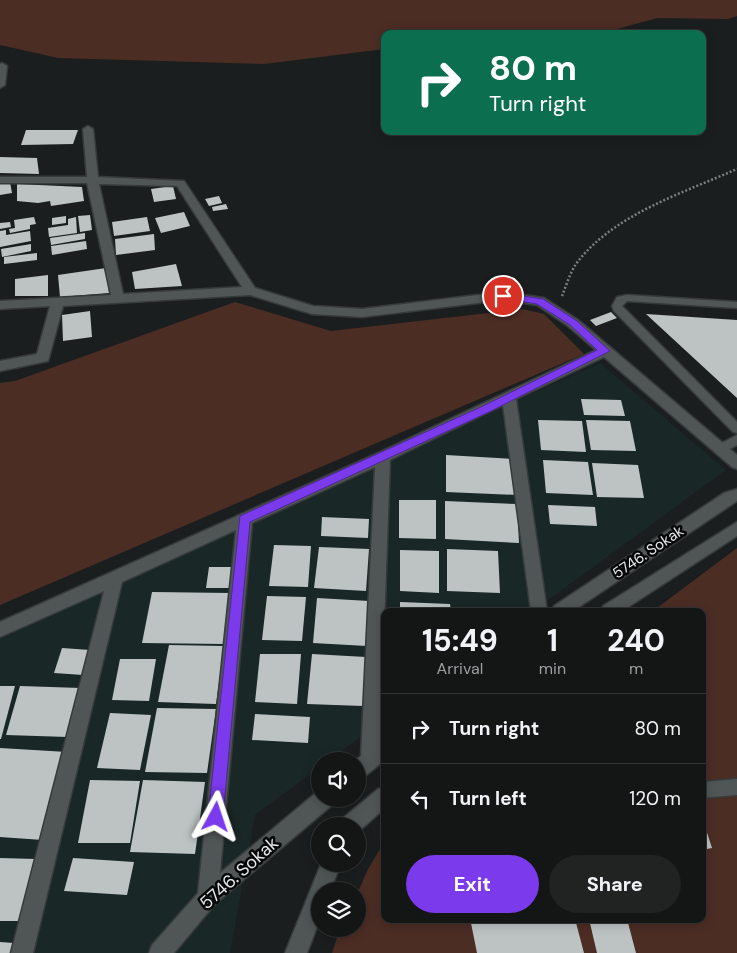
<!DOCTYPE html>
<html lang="en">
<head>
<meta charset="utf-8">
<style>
	body { margin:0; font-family:"DM Sans",sans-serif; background:#212323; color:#f1f3f6; height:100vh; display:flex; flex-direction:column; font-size:19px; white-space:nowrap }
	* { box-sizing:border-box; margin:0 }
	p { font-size:16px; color:#9d9fa1 }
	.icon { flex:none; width:28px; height:28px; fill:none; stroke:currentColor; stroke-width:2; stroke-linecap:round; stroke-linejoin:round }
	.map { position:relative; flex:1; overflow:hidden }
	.panel { position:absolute; left:381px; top:608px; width:325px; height:315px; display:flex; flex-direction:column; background:#141616; border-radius:10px; box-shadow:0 2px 12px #0003,0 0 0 1px #333535 }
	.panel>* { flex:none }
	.hud { position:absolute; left:381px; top:30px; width:325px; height:105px; border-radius:10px; box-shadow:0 2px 12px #0003,0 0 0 1px #333535; background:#0b6e4f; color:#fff; overflow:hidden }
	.tools { position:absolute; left:311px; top:752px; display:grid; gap:10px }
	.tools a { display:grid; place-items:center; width:55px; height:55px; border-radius:50%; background:#141616; box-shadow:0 2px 12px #0003,0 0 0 1px #333535; font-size:25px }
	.pin { position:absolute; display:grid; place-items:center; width:42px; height:42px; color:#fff; margin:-21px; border:2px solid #fff; border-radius:50%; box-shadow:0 1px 5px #0007 }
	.me { position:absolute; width:55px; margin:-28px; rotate:5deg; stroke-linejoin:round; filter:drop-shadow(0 0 4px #0008) }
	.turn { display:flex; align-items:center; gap:18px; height:105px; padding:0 25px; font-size:22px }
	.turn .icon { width:65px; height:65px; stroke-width:2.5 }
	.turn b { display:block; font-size:35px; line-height:42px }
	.eta { display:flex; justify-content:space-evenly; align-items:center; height:85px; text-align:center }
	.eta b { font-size:30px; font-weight:700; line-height:35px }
	.cta { display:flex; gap:10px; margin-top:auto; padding:10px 25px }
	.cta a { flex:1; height:58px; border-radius:30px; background:#7c3aed; color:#fff; font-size:20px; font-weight:700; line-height:58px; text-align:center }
	.cta a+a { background:#212323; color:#f1f3f6 }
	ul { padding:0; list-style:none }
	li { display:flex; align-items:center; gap:15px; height:70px; padding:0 25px; border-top:1px solid #333535 }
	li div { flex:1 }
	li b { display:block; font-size:19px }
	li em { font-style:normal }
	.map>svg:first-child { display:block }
	.built { fill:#1a2727 }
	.green { fill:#4b2d24 }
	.building { fill:#bdc3c3 }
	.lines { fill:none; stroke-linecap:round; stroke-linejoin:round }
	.service-casing { stroke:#363a3a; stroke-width:3 }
	.minor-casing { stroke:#363a3a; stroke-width:3 }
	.path { stroke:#7b7f7f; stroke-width:2.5; stroke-dasharray:2 2; stroke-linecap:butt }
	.service { fill:#505555; fill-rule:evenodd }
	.minor { fill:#505555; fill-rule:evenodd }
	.route { fill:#7c3aed; stroke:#51269a }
	.labels { text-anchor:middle; stroke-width:5; stroke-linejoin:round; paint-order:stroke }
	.street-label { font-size:15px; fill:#e5e9e9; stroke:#060808 }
	.near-street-label { font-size:18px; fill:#e5e9e9; stroke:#060808 }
</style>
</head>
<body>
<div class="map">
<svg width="737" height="953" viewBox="0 0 737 953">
	<rect width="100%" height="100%" fill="#1a1e1e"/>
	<path class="built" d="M600,363L726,470L533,611H385V719L328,761H320V767L255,815L230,953H0V632Z"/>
	<path class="green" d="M0,0H737V16L728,19L657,18L603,33L385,34V49L264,64L58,58L0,45Z
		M235,302L331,331L522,309L544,314L584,354L0,605V383L15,381Z
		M737,548V953H332L340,929H358V892L368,869L385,841V919H702V611H653Z"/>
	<path class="building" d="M26,130H78L73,144L21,145Z
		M0,157L37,158L39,174L0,173Z
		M10,182L12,193L0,195V184Z
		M17,184L82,187L84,201L51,206L50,201L38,203L17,201Z
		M173,186L176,199L154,202L151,189Z
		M219,196L222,203L209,206L205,199Z
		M226,204L228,209L213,211L212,207Z
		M184,212L190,226L161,233L155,218Z
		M90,215L92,230L80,232L78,216Z
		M66,216V223L52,225V218Z
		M34,217L36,224L30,225V229L10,233L9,229L15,228L14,220Z
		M76,217L77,233L49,237L48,228L68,225V219Z
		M147,217L150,231L114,236L112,222Z
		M10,222L11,227L0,229V223Z
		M6,230V235L30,231L31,241L0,247V231Z
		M85,233V239L51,245L50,238Z
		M154,234L155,250L116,255L115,239Z
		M86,241L87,249L52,255L51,246Z
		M31,244V251L2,257L1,249Z
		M37,253V260L4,264V257Z
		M176,264L182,286L135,289L132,272Z
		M106,268L109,293L60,297L58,275Z
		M48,275V296H15V279Z
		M90,311L92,337L63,341L62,315Z
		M611,312L617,318L596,326L590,320Z
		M646,314L737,320V398Z
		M581,399L621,400L625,416L584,415Z
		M538,420L582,421L586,452L541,450Z
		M586,420L630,421L636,451L591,450Z
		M446,455L516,459L518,495L446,492Z
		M543,460L588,462L593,495L546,493Z
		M592,463L638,465L644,498L597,497Z
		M399,500H436V539L399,538Z
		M445,501L517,504L519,543L445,539Z
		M548,505L595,507L597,526L550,524Z
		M322,517L369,519L368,538L321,536Z
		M274,545L311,546L308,587L269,586Z
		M319,547L369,549L366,591L314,588Z
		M447,549L498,551L500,593L447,591Z
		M400,550L439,551V593L400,591Z
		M209,567H236L234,588H206Z
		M152,592L231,593L224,644L142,643Z
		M267,596L306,597L302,641L262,640Z
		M317,598L369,601L367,646L313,643Z
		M400,602L450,604L451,611H400Z
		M169,645L224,646L216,704L158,702Z
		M62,648L90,650L83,675L54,673Z
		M260,654H301L297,704L255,702Z
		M312,654L366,657L363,706L307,704Z
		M120,659H156L149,701L112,700Z
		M0,686H15L1,739H0Z
		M20,686L81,688L68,737L6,735Z
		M157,708L216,709L207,773L145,772Z
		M110,713L151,715L140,770L97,768Z
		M255,714L310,717L308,743L252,740Z
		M0,748L67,752L43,840L0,837Z
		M90,780L140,781L130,843H78Z
		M143,780L205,782L195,854L130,852Z
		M702,820H703L712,848L702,850Z
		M0,858L36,859L22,921H0Z
		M73,858L134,862L127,895L64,891Z
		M502,919H575L584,953H477L471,923Z
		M589,919H627L636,953H597Z
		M0,942L14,943L12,953H0Z"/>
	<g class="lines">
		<g class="service-casing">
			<path id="service" d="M627,295L737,302V308L627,301L622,306L737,422V433L733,432L614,311L612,306L617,297Z
				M737,435V445L724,452H716L714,449L716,446Z
				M737,779V795L702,798V782Z"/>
		</g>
		<g class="minor-casing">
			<path id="minor" d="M2,63L7,66L5,85L0,88V64Z
				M88,126L93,129L98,177L184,181L255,288L313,306L362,309L503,292L544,298L578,320L737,455V469L732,467L604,357L516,399L547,611H531L503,405L390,460L380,741L385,739V760L365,776L358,779V761H354L361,756L375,467L252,523L220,873L317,792L320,791V799H334L331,806L215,904L174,953H149L152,945L198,893L236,530L122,582L33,953H11L104,591L0,637V622L378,453L596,350L568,326L537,305L503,300L362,317L312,314L250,295L63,306L48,361L0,371V361L37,354L50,306L0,309V301L111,295L87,183H0V177H87L83,129ZM99,184L177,186L242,287L123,294Z
				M737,489V501L573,611H552L554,606L724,493Z
				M737,522V536L622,611H601L603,606Z
				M385,787V808L358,832V826H339L342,819L378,789Z
				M321,864H341L330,891H320V919L307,953H285Z"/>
		</g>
		<path class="path" d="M562,296C566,286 570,273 576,264C612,215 683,193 737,169"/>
		<use href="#service" class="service"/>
		<use href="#minor" class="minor"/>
	</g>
	<path class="route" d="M503,293L543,299L577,321L610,351L489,412L250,522L223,817L221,822L216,825L211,822L208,817L240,516L481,407L597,350L570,325L537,304L499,298V294Z"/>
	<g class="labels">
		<g class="street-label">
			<text transform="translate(648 552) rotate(-34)" y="5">5746. Sokak</text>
		</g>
		<g class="near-street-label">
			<text transform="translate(239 873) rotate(-42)" y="6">5746. Sokak</text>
		</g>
	</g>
</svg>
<div class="tools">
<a><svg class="icon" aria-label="sound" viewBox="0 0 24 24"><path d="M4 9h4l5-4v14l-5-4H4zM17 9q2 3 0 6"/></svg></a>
<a><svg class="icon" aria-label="search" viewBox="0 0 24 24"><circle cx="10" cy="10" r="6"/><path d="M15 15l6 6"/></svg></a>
<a><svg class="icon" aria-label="layers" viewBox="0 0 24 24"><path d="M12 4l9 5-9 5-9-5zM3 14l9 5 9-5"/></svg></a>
</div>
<div class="pin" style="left:503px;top:296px;background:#d93025"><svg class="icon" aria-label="arrive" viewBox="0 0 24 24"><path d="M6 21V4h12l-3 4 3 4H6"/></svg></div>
<svg class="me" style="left:216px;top:817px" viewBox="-20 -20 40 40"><path d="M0-17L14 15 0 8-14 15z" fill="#7c3aed" stroke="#fff" stroke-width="4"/></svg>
<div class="hud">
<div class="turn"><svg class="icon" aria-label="right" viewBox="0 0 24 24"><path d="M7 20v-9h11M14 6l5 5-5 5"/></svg><div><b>80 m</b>Turn right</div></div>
</div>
<section class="panel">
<div class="eta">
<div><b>15:49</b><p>Arrival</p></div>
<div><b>1</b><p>min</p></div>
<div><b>240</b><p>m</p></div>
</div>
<ul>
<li><svg class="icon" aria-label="right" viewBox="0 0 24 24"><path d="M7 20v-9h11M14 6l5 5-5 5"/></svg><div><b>Turn right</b></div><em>80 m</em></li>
<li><svg class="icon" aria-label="left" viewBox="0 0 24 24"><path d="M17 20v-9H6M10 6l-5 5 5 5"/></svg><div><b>Turn left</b></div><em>120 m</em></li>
</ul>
<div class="cta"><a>Exit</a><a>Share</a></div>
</section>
</div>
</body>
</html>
